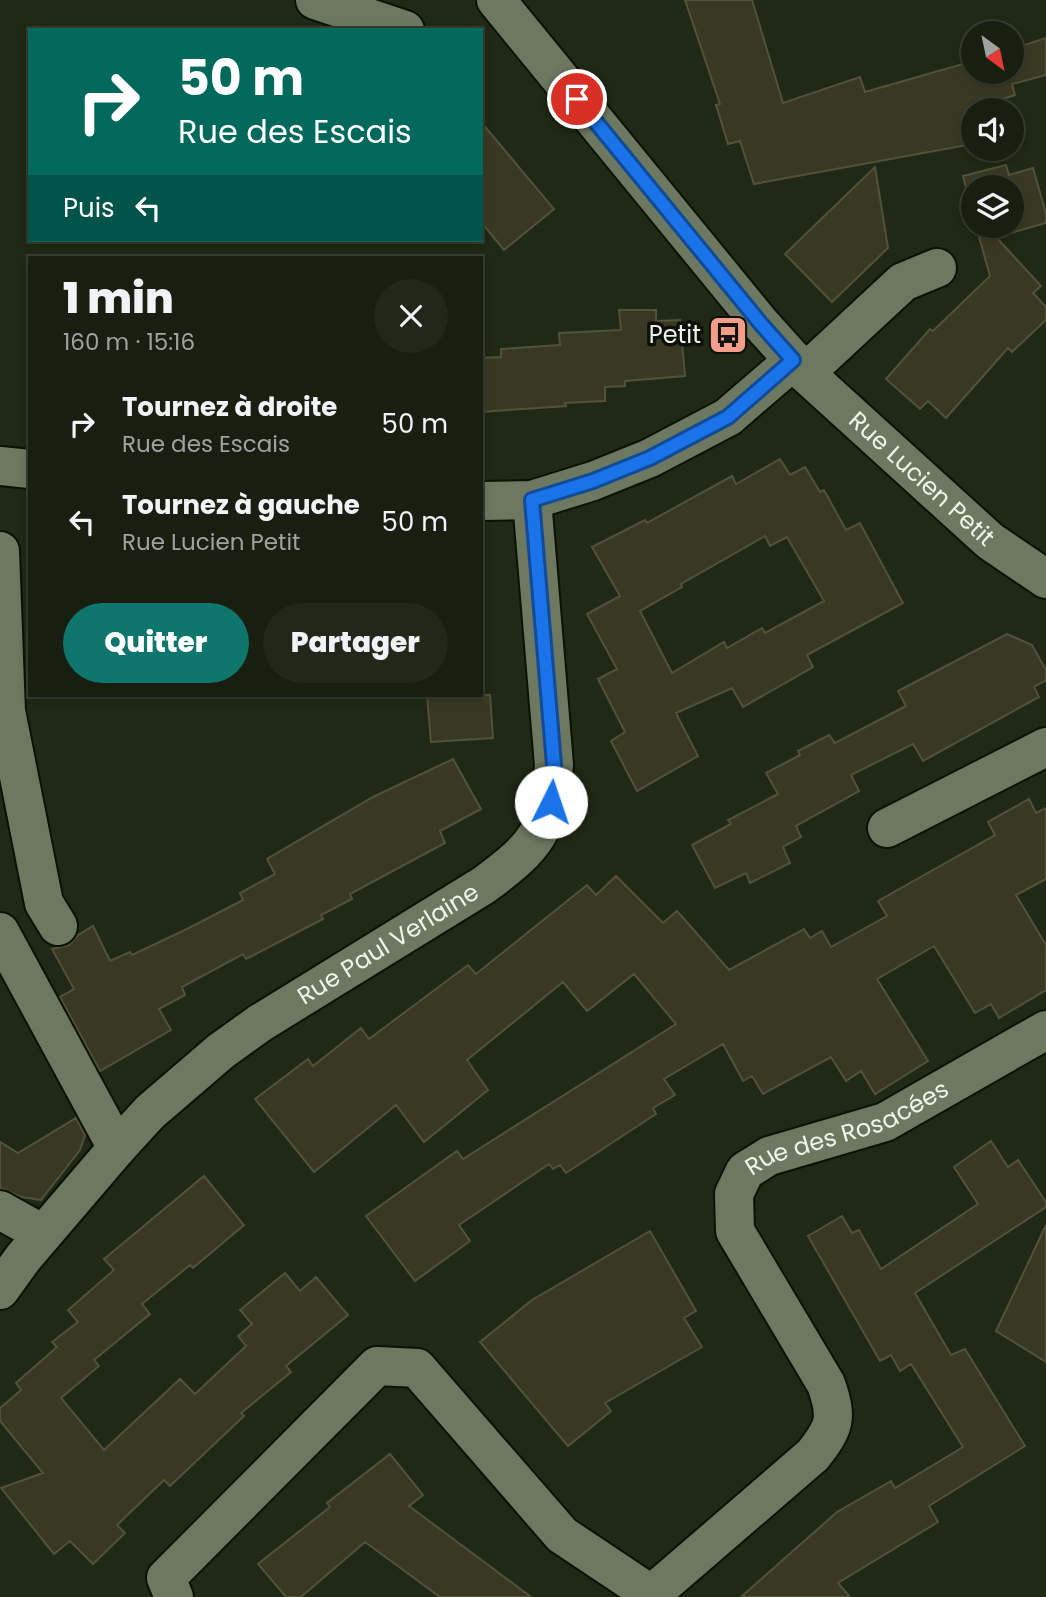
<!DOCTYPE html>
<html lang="fr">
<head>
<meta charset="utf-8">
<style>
	body { margin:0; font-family:Poppins,sans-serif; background:#212719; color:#f1f3f6; height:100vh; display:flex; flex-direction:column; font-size:26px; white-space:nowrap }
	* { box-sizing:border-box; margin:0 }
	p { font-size:23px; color:#9fa29f }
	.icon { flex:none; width:38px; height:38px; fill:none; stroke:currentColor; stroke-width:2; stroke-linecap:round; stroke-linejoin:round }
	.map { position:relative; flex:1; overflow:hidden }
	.side { position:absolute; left:28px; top:256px; width:455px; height:441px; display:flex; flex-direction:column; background:#181f10; border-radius:0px; box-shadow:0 4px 10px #0003,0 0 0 2px #363d30 }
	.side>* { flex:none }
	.top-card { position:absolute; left:28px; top:28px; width:455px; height:214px; border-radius:0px; box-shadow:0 4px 10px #0003,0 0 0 2px #363d30; background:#00695c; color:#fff; overflow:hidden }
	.needle { width:46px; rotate:147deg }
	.tools { position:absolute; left:961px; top:21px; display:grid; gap:14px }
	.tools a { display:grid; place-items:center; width:63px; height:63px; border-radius:50%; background:#181f10; box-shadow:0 4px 10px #0003,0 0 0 2px #363d30; font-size:35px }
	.pin { position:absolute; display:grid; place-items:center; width:60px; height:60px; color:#fff; margin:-30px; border:4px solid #fff; border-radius:50%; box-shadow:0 2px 7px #0007 }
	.me { position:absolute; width:77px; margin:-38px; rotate:4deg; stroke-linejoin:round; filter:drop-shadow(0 0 5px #0008) }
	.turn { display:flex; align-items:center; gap:24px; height:147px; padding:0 35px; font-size:32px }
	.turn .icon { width:91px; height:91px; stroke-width:2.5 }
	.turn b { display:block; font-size:49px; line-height:60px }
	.then { display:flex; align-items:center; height:66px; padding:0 35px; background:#0003; gap:14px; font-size:26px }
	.round { display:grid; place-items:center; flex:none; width:74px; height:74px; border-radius:37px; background:#212719 }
	.overview { display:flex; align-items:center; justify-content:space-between; height:119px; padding:0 35px }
	h1 { font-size:42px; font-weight:800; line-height:52px }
	.action { display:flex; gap:14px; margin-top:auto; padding:14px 35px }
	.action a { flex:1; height:80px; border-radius:42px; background:#0f766e; color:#fff; font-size:28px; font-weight:800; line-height:80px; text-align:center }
	.action a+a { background:#212719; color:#f1f3f6 }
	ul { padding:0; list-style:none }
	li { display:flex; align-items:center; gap:21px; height:98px; padding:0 35px }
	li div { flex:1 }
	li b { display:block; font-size:26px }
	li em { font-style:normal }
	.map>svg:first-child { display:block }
	.building { fill:#393923; stroke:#51523a; stroke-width:2; fill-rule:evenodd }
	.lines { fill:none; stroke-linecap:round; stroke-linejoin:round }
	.minor-casing { stroke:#0a1202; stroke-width:42 }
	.minor { stroke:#6d7861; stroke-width:38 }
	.route-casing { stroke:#114b97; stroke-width:18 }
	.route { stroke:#1a73e8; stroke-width:12 }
	.labels { text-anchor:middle; stroke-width:7; stroke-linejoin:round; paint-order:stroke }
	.poi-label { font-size:24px; fill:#eff5e8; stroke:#0c1008; text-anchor:end }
	.street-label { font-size:24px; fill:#eff5e8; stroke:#0c1008 }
</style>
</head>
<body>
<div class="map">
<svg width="1046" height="1597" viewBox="0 0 1046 1597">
	<rect width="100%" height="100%" fill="#202915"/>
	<path class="building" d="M685,0H752L783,103L860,77L865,92L973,61V72H1012V49L1046,38V75L1012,84L1015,95L973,108V144L754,184L740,141L728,144L716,105L720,104Z
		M481,122L554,209L504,250L481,222Z
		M1006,165L1009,175L1033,168L1046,214V223L996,237L1041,286L1033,293L1046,307V320L1012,352L1008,348L946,418L928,401L920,409L886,379L930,329L933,331L990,276L976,226H1012V187H973V214L963,176Z
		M875,167L888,248L832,302L785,254Z
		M619,310H656V321L680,320L685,376L625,381V386L605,387V401L565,403L566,406L481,412V358L501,357V349L560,345L559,333L621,330Z
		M780,459L790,475L805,467L820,492L824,490L846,530L860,523L903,603L807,655L813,667L743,707L732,688L676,713L698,756L637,791L611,741L625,732L598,679L617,669L587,614L620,596L592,547L645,520L647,523L732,476L736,484ZM765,536L770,546L787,537L824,601L765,633L762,628L727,648L724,642L672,673L640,611L682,587L681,584Z
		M1007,634L1032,645L1046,670V680L1034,687L1039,697L923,761L913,744L851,775L859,791L796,826L801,837L783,847L790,863L750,883L746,873L715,888L692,845L731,824L728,820L778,794L766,773L800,755L798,751L829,735L835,743L906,706L898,691Z
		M427,695H490L493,738L431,742Z
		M453,759L481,809L440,831L445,843L350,894L352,899L321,915L323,919L246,959L243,954L182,987L185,995L159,1009L171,1030L100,1071L60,997L74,989L52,949L69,945L78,935L93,926L110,961L130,952L132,955L189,928L243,900L240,893L275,874L267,859L373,797Z
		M1029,799L1036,813L1046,808V879L1016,895L1046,945V990L999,1018L991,1004L975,1013L934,946L877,979L928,1061L875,1094L861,1071L846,1081L831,1057L763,1094L752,1076L743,1081L723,1044L664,1079L675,1095L653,1108L656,1114L566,1173L560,1165L553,1169L549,1164L459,1225L470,1241L415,1281L366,1216L457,1151L463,1159L676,1024L634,974L587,1011L563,982L467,1060L488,1090L424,1142L396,1105L314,1172L255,1099L308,1059L313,1066L361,1028L369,1039L468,965L476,974L587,885L596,895L616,876L663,923L677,911L729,970L804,929L810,938L822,931L831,947L887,916L878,901L995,835L988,822Z
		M76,1118L85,1135L80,1150L41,1200L21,1197L0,1188V1142L18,1153Z
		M991,1141L1008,1167L1018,1160L1046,1202V1207L915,1293L951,1355L965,1349L1025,1446L929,1506L938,1522L838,1583L850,1597H741L837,1512L891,1481L895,1488L963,1447L911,1364L900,1371L891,1355L880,1361L808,1236L842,1216L852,1233L859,1230L881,1269L978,1204L954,1167Z
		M204,1176L244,1225L193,1268L190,1265L142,1304L150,1314L94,1360L99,1366L61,1398L104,1450L180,1379L195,1394L246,1346L238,1336L252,1324L240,1310L285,1273L300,1291L316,1277L348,1315L286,1366L291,1372L241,1413L244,1416L170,1486L164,1480L117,1525L125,1533L93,1564L70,1541L54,1554L1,1488L43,1473L0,1421V1408L21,1390L16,1383L57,1347L52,1342L78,1322L68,1310L114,1270L104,1259Z
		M1046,1225V1362L996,1331Z
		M650,1231L696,1311L684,1318L702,1347L605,1403L611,1411L568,1446L480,1342L532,1300Z
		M390,1454L423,1495L409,1506L531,1597H440L365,1542L301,1597H286L258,1564L330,1507L327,1503Z"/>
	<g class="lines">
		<g class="minor-casing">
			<g id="minor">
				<path d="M315,0L405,30"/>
				<path id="s1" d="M496,0L761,324L805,373L990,541L1046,579"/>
				<path d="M805,373L903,282L937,268"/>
				<path d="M0,466L30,469"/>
				<path d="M481,501L532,500L593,481L650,458L728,417L794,360"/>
				<path d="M0,551L6,711L44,903L58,926"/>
				<path d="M887,828L1046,747"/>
				<path d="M0,932L117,1148"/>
				<path d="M0,1210L43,1234"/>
				<path id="s2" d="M0,1290L23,1258L117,1148L150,1112L221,1051L260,1023L484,885C537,846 549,831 554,765L532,500"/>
				<path id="s3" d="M652,1594L813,1455C835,1427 838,1418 826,1384L735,1231L734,1194L745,1171L769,1156L885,1122L1046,1030"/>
				<path d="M174,1597L166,1578L377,1366L417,1368L562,1535L655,1597"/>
			</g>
		</g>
		<use href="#minor" class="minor"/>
	</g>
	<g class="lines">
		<g class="route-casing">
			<path id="route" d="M551,802L554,765L532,500L593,481L650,458L728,417L793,360L761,324L577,99"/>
		</g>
		<use href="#route" class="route"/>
	</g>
	<defs>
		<g id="bus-square" transform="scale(2.0125)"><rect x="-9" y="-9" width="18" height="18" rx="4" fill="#f49e89" stroke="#0c1008"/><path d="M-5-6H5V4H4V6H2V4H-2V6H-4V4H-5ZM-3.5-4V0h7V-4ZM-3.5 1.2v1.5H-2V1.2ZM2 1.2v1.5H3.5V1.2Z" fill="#111"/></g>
	</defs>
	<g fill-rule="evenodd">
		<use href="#bus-square" x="728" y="335"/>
	</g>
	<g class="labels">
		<g class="poi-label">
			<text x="701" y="343">Petit</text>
		</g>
		<g class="street-label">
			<text dy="8" stroke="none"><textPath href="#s1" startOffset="642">Rue Lucien Petit</textPath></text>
			<text dy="8" stroke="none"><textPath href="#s2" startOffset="525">Rue Paul Verlaine</textPath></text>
			<text dy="8" stroke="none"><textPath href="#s3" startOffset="642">Rue des Rosacées</textPath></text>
		</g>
	</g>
</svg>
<div class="tools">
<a><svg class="needle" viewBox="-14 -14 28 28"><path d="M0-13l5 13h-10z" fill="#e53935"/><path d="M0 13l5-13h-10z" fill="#9fa29f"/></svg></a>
<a><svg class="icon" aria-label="sound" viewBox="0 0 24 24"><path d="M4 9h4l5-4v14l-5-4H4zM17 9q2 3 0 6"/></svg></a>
<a><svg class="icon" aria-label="layers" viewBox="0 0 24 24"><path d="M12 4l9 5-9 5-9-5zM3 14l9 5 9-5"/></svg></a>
</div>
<div class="pin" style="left:577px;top:99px;background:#d93025"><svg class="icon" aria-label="arrive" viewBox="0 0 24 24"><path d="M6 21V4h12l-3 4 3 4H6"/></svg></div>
<svg class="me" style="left:551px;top:802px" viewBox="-20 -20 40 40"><circle r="19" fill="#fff"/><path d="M0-13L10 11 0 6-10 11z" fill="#1a73e8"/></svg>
<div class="top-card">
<div class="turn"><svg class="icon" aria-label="right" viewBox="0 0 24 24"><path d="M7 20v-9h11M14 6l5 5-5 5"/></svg><div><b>50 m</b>Rue des Escais</div></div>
<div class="then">Puis<svg class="icon" aria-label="left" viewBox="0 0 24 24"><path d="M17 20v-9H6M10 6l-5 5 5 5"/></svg></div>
</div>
<section class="side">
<div class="overview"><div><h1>1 min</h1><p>160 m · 15:16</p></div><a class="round"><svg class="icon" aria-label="close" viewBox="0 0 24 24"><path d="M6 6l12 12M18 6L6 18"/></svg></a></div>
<ul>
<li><svg class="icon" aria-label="right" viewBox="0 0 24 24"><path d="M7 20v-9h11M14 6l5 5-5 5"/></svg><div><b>Tournez à droite</b><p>Rue des Escais</p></div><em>50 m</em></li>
<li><svg class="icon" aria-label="left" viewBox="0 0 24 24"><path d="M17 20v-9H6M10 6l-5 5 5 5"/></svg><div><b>Tournez à gauche</b><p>Rue Lucien Petit</p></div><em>50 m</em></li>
</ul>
<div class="action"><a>Quitter</a><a>Partager</a></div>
</section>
</div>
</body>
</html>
